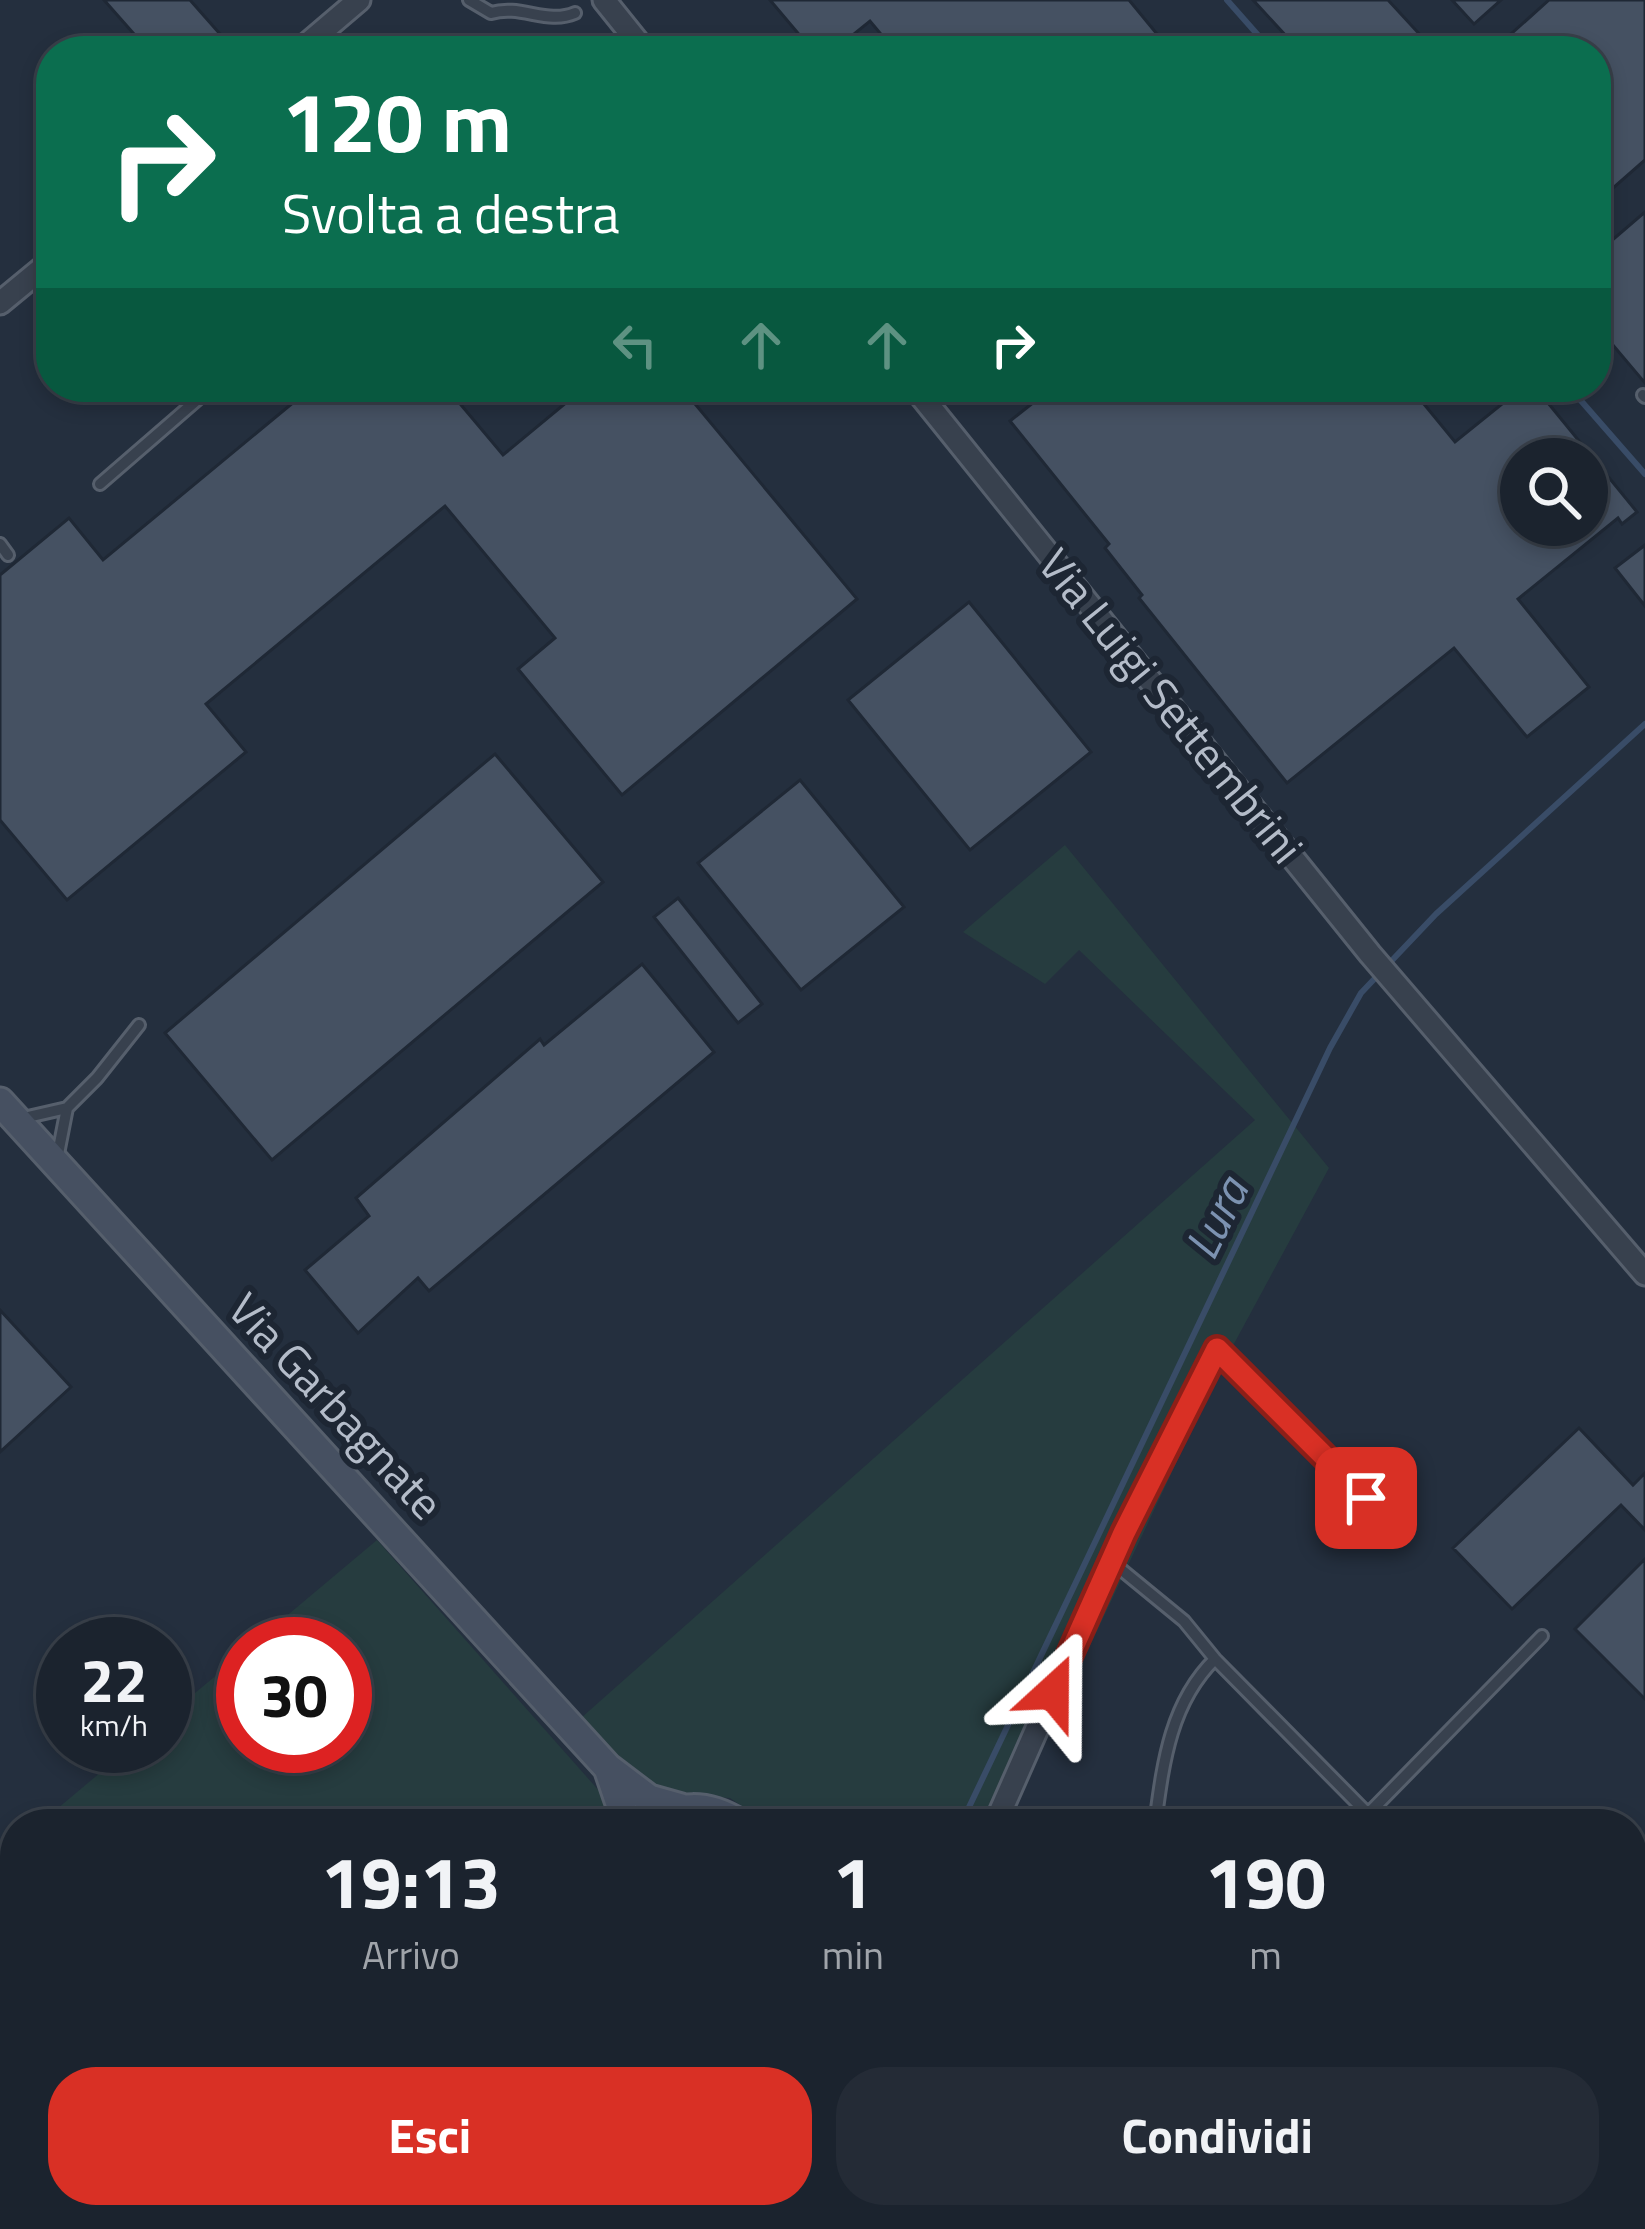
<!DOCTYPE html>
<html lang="it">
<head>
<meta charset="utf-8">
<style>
	body { margin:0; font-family:"Titillium Web",sans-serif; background:#242b36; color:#f1f3f6; height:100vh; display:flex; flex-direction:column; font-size:45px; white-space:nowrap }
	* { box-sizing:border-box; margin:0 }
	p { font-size:39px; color:#a0a4aa }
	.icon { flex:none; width:66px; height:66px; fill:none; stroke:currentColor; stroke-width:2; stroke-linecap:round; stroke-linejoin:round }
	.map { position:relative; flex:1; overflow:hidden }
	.side { position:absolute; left:0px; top:1809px; width:1647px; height:420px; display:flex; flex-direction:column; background:#1b232e; border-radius:48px 48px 0 0; box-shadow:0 6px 18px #0003,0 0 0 3px #39404a }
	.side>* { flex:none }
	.guide { position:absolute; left:36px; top:36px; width:1575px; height:366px; border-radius:48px; box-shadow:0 6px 18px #0003,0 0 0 3px #39404a; background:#0b6e4f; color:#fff; overflow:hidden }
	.controls { position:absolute; left:1500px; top:438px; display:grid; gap:24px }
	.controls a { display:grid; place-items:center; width:108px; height:108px; border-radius:50%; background:#1b232e; box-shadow:0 6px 18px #0003,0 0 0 3px #39404a; font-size:60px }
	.speed { position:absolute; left:36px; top:1617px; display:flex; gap:24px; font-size:60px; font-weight:700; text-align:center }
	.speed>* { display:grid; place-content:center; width:156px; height:156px; border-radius:50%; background:#1b232e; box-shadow:0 6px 18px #0003,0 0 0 3px #39404a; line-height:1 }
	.speed small { font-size:30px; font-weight:400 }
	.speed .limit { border:18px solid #d22; background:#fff; color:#111 }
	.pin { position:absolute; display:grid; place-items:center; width:102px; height:102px; color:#fff; margin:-51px; border-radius:24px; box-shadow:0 6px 18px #0006 }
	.me { position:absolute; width:132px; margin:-66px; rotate:24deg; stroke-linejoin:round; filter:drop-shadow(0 0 9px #0008) }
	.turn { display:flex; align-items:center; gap:42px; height:252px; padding:0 48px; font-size:54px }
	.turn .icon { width:156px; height:156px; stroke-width:2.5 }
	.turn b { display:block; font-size:84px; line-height:102px }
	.lanes { display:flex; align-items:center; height:114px; padding:0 48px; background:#0003; justify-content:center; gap:60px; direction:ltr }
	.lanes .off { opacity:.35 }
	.eta { display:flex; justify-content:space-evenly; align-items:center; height:204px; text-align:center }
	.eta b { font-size:72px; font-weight:700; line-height:84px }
	.cta { display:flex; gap:24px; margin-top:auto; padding:24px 48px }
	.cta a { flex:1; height:138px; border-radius:48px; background:#d93025; color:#fff; font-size:48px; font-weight:700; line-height:138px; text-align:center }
	.cta a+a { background:#242b36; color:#f1f3f6 }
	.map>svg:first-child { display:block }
	.green { fill:#263c3f }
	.water { fill:#394c67 }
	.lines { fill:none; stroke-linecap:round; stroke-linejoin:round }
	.stream { stroke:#394c67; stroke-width:6 }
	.building { fill:#455162; stroke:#1f2835; stroke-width:3; fill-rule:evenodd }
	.lane-casing { stroke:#565f6c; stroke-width:16 }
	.street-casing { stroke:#565f6c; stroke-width:27 }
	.secondary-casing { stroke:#565f6c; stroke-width:33 }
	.lane { stroke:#38414e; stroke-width:10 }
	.street { stroke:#38414e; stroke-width:21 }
	.secondary { stroke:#465061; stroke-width:27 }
	.route-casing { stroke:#8d1f18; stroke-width:30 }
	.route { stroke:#d93025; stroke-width:21 }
	.labels { text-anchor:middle; stroke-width:12; stroke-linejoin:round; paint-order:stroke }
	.street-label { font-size:45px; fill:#b4bcc9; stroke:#1d2633 }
	.water-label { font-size:48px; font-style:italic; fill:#7c92b1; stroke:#1d2633 }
</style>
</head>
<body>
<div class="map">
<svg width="1645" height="2229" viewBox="0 0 1645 2229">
	<rect width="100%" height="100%" fill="#242f3e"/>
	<path class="green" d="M1065,845L1329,1168L1222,1366L1006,1824H768L730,1798L681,1795L651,1786L617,1759L581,1718L1255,1120L1079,950L1045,984L963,932Z
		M377,1540L601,1793L607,1824H39L132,1746H165V1718L243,1653V1746H345V1644H253Z
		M15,1844V2022L0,2002V1856Z
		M0,2157L15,2159V2214H72L83,2229H0Z
		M160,2214H324L304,2229H170Z
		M485,2214H820L814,2229H468Z"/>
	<path class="water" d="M0,2002L15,2022V2104L0,2084Z
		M100,2214H160L170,2229H111Z"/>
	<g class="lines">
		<path class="stream" d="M1227,0L1272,51
			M1569,387L1645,474
			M961,1824L1330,1048L1361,993L1436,914L1645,724
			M780,2229L785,2214"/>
	</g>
	<path class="building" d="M104,0H190L235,51H149Z
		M770,0H1129L1171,51H895L870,21L833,51H813Z
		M1253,0H1388L1435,51H1300Z
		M1452,0H1501L1474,24Z
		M1549,0H1645V160L1596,203V51H1492Z
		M1645,212V383L1596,325V254Z
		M312,387H446L503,455L585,387H681L857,599L622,795L518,669L555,638L445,506L206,704L246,752L67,900L0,820V575L69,518L103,560Z
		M1053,387H1204L1210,394L1220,387H1410L1455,442L1523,387H1535L1637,512L1622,524L1618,518L1518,599L1589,687L1527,737L1454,648L1287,783L1139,598L1142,595L1105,548L1109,544L1010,421ZM1521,459H1587V525H1521Z
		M1645,545V606L1615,568Z
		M969,602L1091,752L970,850L848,700Z
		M495,754L603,882L272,1160L165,1033Z
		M800,780L904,907L801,990L698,863Z
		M678,898L762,1004L738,1023L654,917Z
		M642,964L714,1052L429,1291L418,1278L358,1333L305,1270L369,1216L356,1198L540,1039L544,1045Z
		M0,1310L71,1387L0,1452Z
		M1579,1428L1633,1485L1645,1473V1530L1621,1505L1512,1609L1453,1548Z
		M1645,1559V1699L1575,1629Z"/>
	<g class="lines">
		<g class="lane-casing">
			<path id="lane" d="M469,0L491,13C521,4 547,25 575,13
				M1643,395L1645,397
				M100,484L212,387
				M0,544L8,555
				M19,1119L67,1108L97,1078L139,1025
				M57,1159L67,1108
				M1217,1349L1396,1528
				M1112,1562L1184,1621L1215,1659L1368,1814L1542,1636
				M1155,1824C1163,1764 1170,1703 1215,1659"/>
		</g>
		<g class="street-casing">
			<path id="street" d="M604,0L645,51
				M299,51L359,0
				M0,303L51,261
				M914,387L1370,954L1645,1274
				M995,1824L1111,1561L1217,1349"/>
		</g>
		<g class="secondary-casing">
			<path id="secondary" d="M0,1102L608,1768L649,1799L681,1808
				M608,1768L627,1824
				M645,1824C678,1804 707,1803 740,1824
				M0,2105L15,2100
				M1632,2209L1645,2213
				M923,2214L932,2229"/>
		</g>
		<use href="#lane" class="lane"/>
		<use href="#street" class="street"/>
		<use href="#secondary" class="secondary"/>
	</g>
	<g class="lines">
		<g class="route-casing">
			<path id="route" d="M1053,1692L1124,1533L1217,1349L1366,1498"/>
		</g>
		<use href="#route" class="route"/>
	</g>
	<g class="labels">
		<g class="street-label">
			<text transform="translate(1171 706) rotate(51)" y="16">Via Luigi Settembrini</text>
			<text transform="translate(336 1406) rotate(47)" y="16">Via Garbagnate</text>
		</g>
		<g class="water-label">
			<text transform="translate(1216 1218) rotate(-64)" y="17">Lura</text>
		</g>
	</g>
</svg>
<div class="controls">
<a><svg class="icon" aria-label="search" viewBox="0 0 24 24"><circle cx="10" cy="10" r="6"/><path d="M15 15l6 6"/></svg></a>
</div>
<div class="speed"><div>22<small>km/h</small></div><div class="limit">30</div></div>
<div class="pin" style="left:1366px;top:1498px;background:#d93025"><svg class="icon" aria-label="arrive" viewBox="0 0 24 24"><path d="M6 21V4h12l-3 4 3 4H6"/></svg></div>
<svg class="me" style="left:1053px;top:1692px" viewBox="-20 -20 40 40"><path d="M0-17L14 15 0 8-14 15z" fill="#d93025" stroke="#fff" stroke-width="4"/></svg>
<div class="guide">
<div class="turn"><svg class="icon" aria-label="right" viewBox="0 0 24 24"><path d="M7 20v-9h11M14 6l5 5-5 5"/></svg><div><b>120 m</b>Svolta a destra</div></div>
<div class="lanes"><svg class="icon off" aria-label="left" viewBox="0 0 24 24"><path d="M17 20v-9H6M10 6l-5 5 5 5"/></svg><svg class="icon off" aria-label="ahead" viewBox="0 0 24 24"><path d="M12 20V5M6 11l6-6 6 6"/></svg><svg class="icon off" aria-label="ahead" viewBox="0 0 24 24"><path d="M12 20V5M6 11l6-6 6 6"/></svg><svg class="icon" aria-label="right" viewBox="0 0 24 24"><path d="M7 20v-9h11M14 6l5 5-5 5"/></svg></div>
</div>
<section class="side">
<div class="eta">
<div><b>19:13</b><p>Arrivo</p></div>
<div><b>1</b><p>min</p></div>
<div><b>190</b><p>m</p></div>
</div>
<div class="cta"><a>Esci</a><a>Condividi</a></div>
</section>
</div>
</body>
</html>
